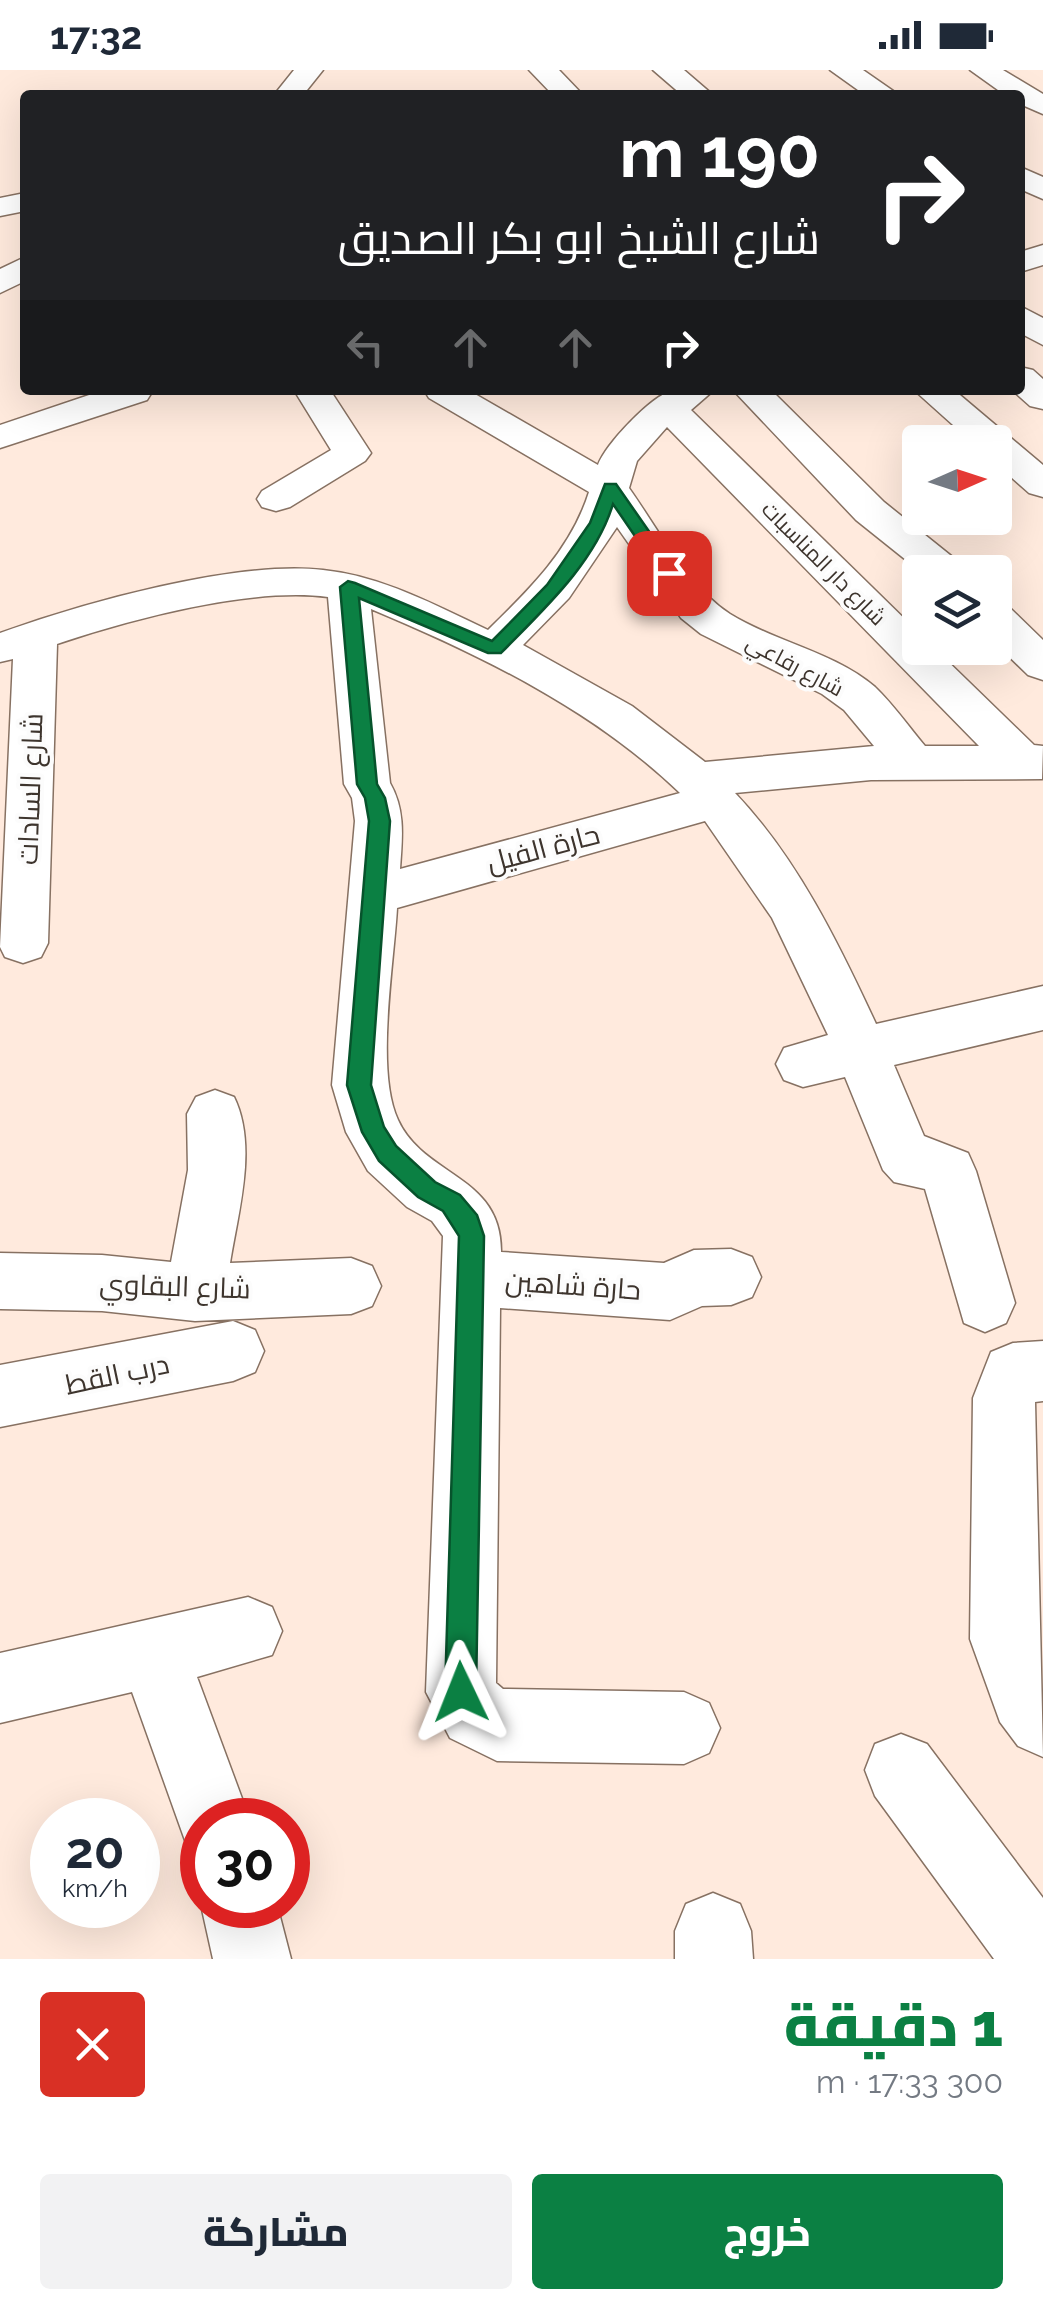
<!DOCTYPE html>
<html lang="ar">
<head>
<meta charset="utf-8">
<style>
	body { margin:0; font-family:Raleway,Cairo,sans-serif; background:#f2f2f3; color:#1f2937; direction:rtl; height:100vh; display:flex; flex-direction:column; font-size:38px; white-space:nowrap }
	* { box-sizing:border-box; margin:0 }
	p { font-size:32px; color:#747a83 }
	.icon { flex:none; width:55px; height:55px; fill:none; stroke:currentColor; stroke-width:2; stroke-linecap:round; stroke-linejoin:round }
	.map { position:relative; height:1889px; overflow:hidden; direction:ltr }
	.panel { display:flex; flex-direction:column; background:#fff; flex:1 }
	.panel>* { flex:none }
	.guide { position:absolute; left:20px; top:20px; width:1005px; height:305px; border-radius:10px; box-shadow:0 10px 40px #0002; direction:rtl; background:#202124; color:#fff; overflow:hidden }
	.needle { width:65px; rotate:87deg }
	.fabs { position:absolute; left:902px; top:355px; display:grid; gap:20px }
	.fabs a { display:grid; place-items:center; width:110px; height:110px; border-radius:10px; background:#fff; box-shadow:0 10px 40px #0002; font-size:50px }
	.speed { position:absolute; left:30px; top:1728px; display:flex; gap:20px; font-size:50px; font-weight:700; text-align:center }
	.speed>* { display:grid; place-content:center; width:130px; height:130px; border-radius:50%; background:#fff; box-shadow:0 10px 40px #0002; line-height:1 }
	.speed small { font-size:25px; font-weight:400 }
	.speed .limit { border:15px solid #d22; background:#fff; color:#111 }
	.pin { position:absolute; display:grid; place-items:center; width:85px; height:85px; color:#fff; margin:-42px; border-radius:20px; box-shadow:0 5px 15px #0006 }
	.me { position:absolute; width:110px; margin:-55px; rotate:358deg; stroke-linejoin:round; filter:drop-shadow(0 0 8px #0008) }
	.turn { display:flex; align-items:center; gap:35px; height:210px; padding:0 40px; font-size:45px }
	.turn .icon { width:130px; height:130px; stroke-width:2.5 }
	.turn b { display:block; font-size:70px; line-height:85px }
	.lanes { display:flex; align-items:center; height:95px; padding:0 40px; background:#0003; justify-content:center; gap:50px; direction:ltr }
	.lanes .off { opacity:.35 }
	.round { display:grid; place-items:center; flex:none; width:105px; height:105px; border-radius:10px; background:#f2f2f3 }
	.overview { display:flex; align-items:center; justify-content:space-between; height:170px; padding:0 40px }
	h1 { font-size:60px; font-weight:800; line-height:75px; color:#0b8043 }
	.primary-button { display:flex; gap:20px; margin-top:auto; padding:20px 40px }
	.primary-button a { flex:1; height:115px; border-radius:10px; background:#0b8043; color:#fff; font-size:40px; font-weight:800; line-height:115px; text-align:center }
	.primary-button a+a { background:#f2f2f3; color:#1f2937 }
	.status { display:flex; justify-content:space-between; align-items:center; height:70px; padding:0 50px; background:#fff; direction:ltr }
	.status svg { height:28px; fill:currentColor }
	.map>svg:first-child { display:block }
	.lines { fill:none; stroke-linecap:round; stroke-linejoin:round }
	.minor-casing { stroke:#877162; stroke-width:3 }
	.minor { fill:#fff; fill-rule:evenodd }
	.route { fill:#0b8043; stroke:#07532c; stroke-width:2.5 }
	.labels { text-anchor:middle; stroke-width:8; stroke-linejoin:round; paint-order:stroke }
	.far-street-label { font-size:22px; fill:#3d342d; stroke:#fcfcfc }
	.street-label { font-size:28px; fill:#3d342d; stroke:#fcfcfc }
</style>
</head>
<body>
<div class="status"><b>17:32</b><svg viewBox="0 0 49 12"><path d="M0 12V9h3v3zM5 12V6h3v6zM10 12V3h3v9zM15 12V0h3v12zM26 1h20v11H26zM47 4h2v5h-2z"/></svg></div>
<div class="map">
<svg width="1043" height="1889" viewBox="0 0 1043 1889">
	<rect width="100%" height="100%" fill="#ffeadd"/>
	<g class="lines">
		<g class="minor-casing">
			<path id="minor" d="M294,0H323L303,25H274Z
				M529,0H559L583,25H553Z
				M653,0H684L713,25H682Z
				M830,0H863L899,25H865Z
				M970,0H1003L1043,24V44L1020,34V25H1005Z
				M1020,97L1043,107V129L1020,119Z
				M25,123V141L0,146V128Z
				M1043,175V195L1020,202V182Z
				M25,187V211L0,223V199Z
				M1020,236L1043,248V275L1020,263Z
				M1020,297L1033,300L1043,309V339L1030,336L1012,320H1020Z
				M104,320L152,322L147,330L0,378V355Z
				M294,320H330L371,383L365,391L290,437L276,441L262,437L257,429L262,421L331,380Z
				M424,320H468L598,395C606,374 651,326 673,320C684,317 702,320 714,320L691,340L920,564V578H934L1034,675L1043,676L1042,709L871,710L735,723C797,788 839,874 876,954L1043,916V960L894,995L924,1066L968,1083L976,1101L1015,1233L1006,1253L985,1262L964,1253L925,1119L894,1112L883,1100L845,1007L803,1017L784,1010L776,994L784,978L828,965L772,848L705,751L397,838C394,894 375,1001 398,1050C424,1107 502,1105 501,1182L664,1193L694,1180L731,1179L752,1187L761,1207L752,1227L731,1235L702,1236L670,1250L500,1238L496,1613L503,1619L684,1622L709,1633L720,1658L709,1683L684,1694L497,1691L450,1668L426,1622L443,1166L432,1151L407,1137L368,1101L346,1062L332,1015L355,751L352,728L344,714L328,527C250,517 132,549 57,574L48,873L41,887L23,893L5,887L0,877L13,589L0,592V563C84,533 235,490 323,500C382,506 435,535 488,560C530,519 571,479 589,422L429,328ZM667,357L979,676H925C909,657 893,634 875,617C834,582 775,572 730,544C686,515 659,460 629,418L637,391ZM617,457L681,548L701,564L822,624L844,640L874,676L705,692L632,636L523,575L569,528ZM371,539C481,585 594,640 680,723L400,799C402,769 406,741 390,713Z
				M733,320H771L884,432L960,493L966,502H921L856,450Z
				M914,320H954L1043,395V427L1029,423L995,393V372H972Z
				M995,534L1010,538L1043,570V610L1028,605L995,573Z
				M215,1020L234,1027C258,1076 238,1142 230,1193L351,1188L372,1196L381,1216L372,1236L351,1244L195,1251L102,1241L0,1239V1183L102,1185L171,1192L188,1100L187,1044L196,1027Z
				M233,1251L255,1260L264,1281L255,1302L233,1311L0,1357V1295Z
				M1043,1271V1331L1035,1332L1043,1687L1018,1676L1000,1652L970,1569L973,1328L991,1282L1013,1273Z
				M248,1527L272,1537L282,1561L272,1585L197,1607L250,1750H202V1783L187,1776L132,1622L0,1653V1583Z
				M901,1664L927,1674L1043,1828V1889H994L875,1726L865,1700L875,1674Z
				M713,1823L740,1834L751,1861L753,1889H675V1861L686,1834Z
				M202,1831V1835H277L291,1889H213L201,1835Z"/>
		</g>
		<use href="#minor" class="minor"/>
	</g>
	<path class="route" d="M605,414H616L678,503L675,507H663L613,434C595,493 543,540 501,583H488L359,528L377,714L385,728L390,751L371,1015L384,1057L396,1076L435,1112L460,1125L477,1145L484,1166L476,1622L472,1633L461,1637L450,1633L445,1622L459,1166L443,1141L418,1127L379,1091L362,1062L347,1015L369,751L365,728L357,714L340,517L348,511L355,513L492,571L547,515L590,453Z"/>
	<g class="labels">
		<g class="far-street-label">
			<text transform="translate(824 493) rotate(45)" y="8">شارع دار المناسبات</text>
			<text transform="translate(795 595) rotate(28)" y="8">شارع رفاعي</text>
		</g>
		<g class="street-label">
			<text transform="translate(30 719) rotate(-88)" y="10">شارع السادات</text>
			<text transform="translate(543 778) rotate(-15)" y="10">حارة الفيل</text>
			<text transform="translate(573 1215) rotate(4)" y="10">حارة شاهين</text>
			<text transform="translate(175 1216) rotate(2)" y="10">شارع البقاوي</text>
			<text transform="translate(117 1304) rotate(-12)" y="10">درب القط</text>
		</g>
	</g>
</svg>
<div class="fabs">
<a><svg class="needle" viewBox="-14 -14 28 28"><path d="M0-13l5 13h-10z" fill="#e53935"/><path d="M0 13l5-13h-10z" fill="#747a83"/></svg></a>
<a><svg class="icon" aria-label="layers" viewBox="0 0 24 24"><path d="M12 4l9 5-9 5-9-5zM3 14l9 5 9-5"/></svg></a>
</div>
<div class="speed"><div>20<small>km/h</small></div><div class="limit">30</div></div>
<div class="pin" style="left:669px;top:503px;background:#d93025"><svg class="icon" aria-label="arrive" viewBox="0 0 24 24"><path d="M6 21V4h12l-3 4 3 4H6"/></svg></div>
<svg class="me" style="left:461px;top:1622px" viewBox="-20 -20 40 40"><path d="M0-17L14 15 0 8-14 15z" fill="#0b8043" stroke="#fff" stroke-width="4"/></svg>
<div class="guide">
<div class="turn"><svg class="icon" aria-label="right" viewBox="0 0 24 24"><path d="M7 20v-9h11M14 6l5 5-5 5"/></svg><div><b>190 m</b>شارع الشيخ ابو بكر الصديق</div></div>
<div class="lanes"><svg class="icon off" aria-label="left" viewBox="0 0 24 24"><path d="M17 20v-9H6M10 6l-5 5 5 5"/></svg><svg class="icon off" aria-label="ahead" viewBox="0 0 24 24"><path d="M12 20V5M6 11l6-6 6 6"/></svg><svg class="icon off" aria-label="ahead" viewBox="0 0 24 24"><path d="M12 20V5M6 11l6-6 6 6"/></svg><svg class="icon" aria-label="right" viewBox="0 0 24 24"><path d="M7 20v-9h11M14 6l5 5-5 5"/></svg></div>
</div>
</div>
<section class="panel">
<div class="overview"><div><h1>1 دقيقة</h1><p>300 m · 17:33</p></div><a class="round" style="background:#d93025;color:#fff"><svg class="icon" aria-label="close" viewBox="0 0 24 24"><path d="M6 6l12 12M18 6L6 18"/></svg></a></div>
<div class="primary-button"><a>خروج</a><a>مشاركة</a></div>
</section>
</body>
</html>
